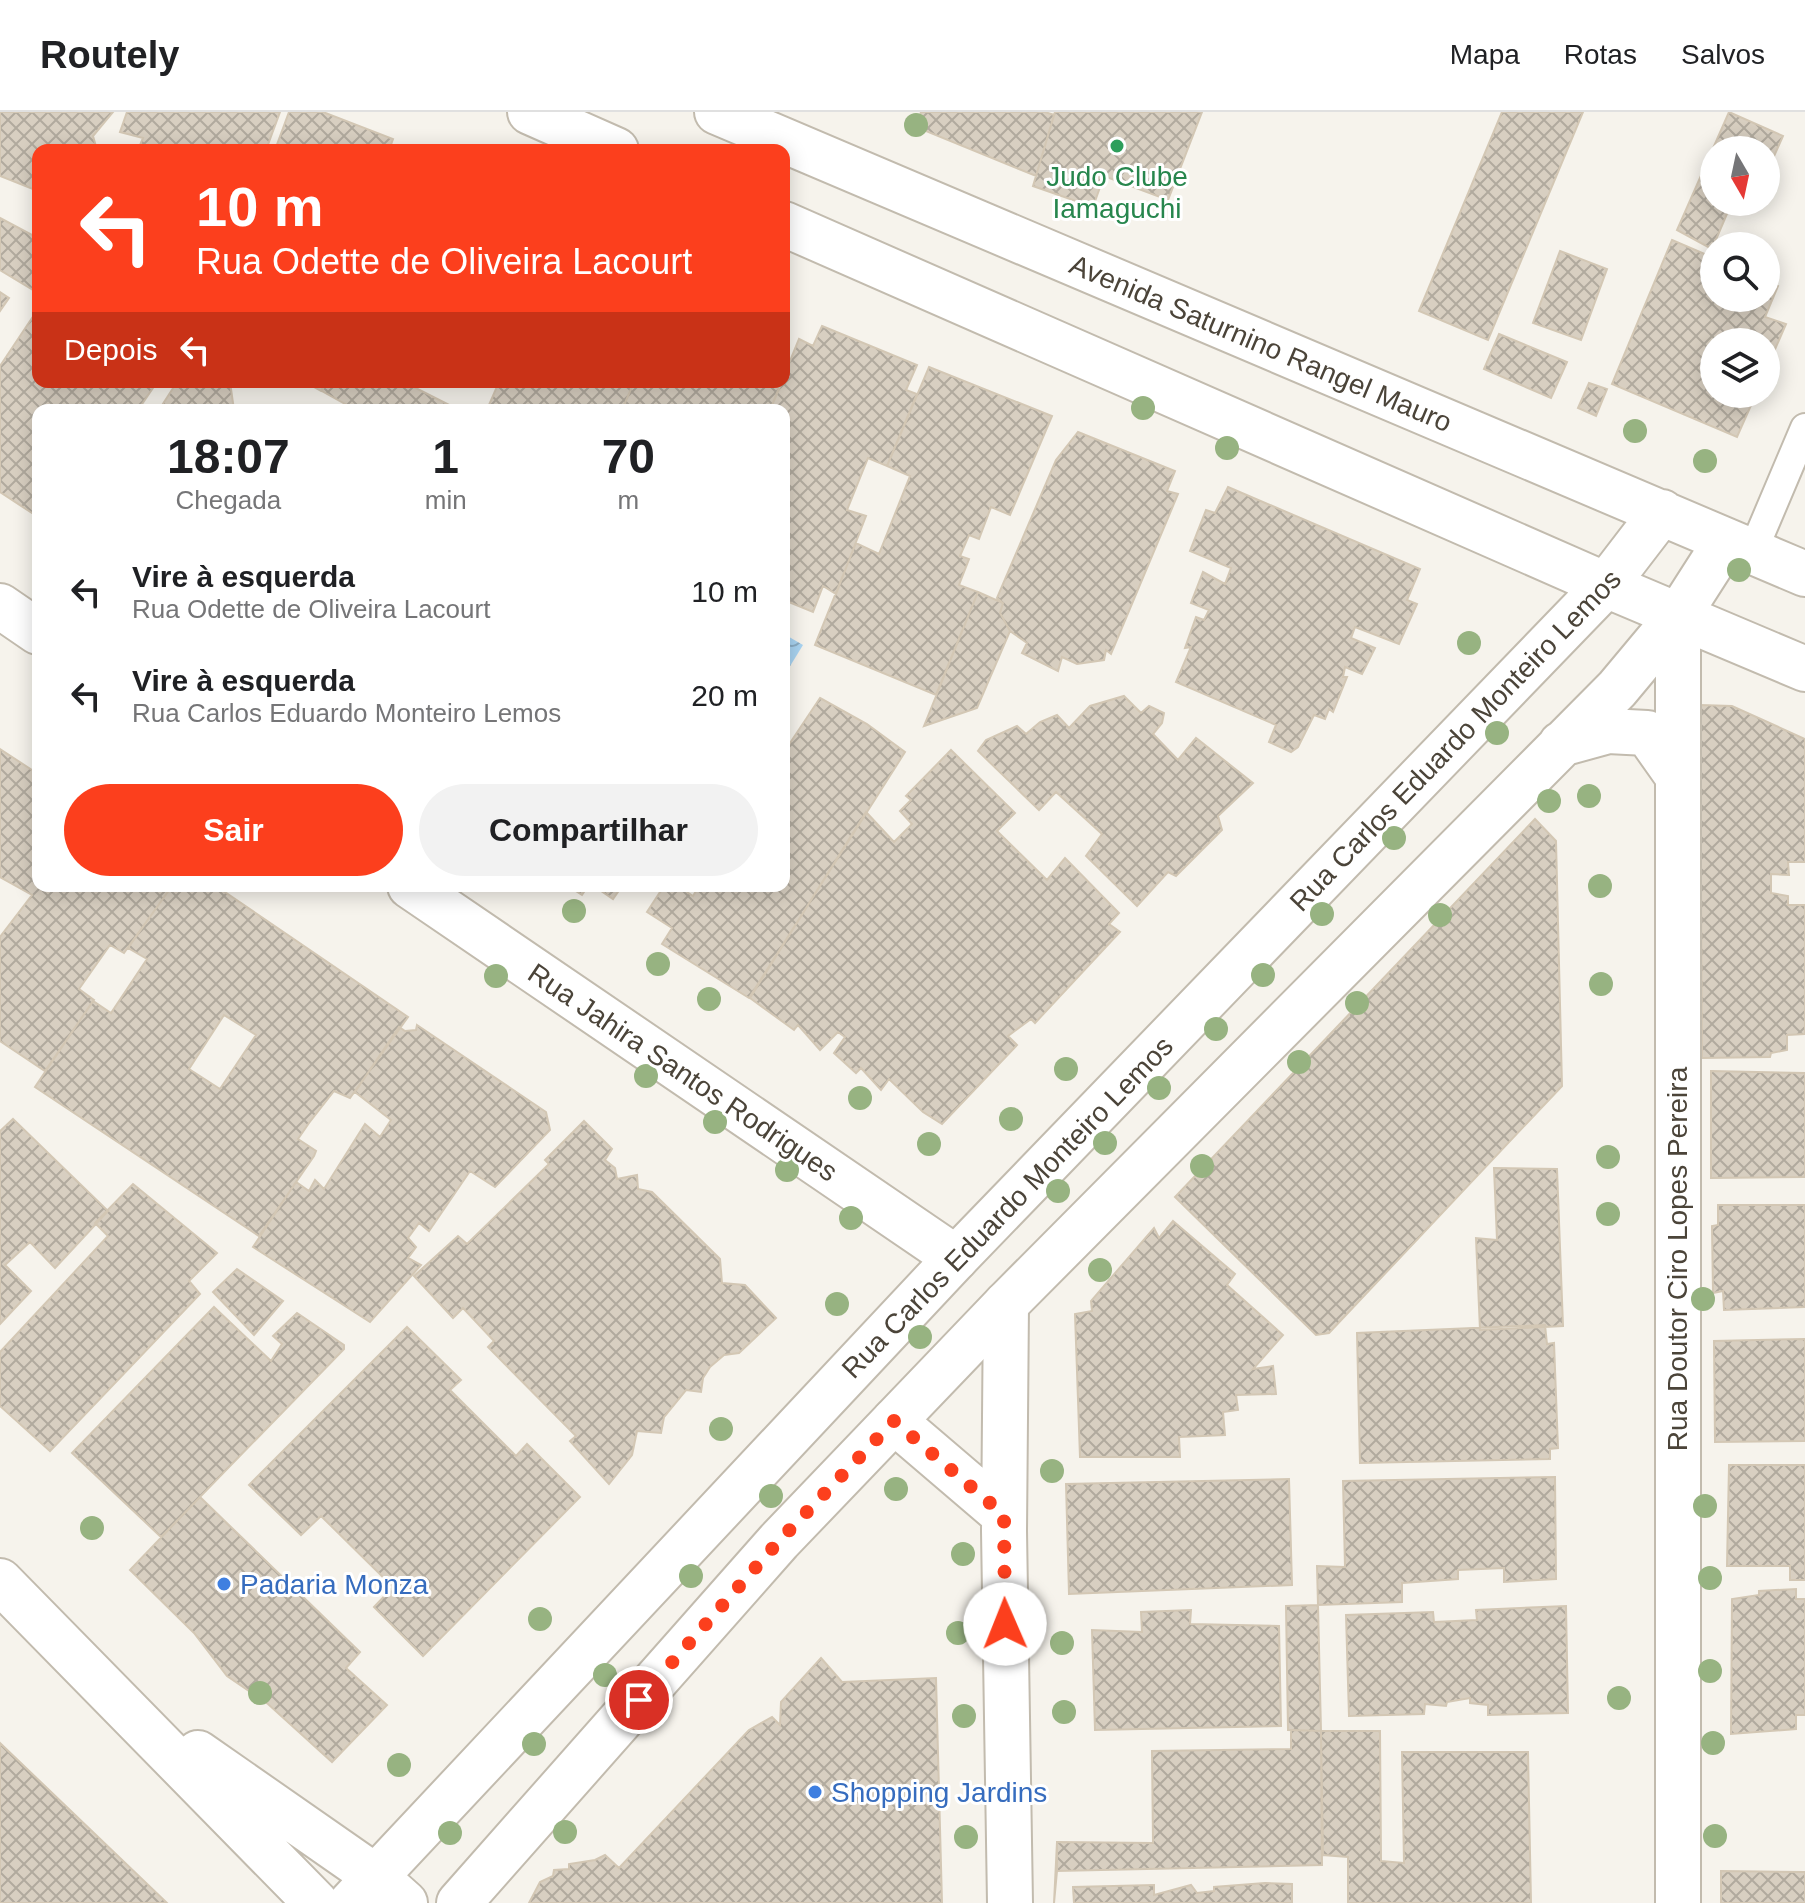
<!DOCTYPE html>
<html lang="pt">
<head>
<meta charset="utf-8">
<style>
	body { margin:0; font-family:Helvetica,sans-serif; background:#f2f2f2; color:#202124; height:100vh; display:flex; flex-direction:column; font-size:30px; white-space:nowrap }
	* { box-sizing:border-box; margin:0 }
	p { font-size:26px; color:#757577 }
	.icon { flex:none; width:44px; height:44px; fill:none; stroke:currentColor; stroke-width:2; stroke-linecap:round; stroke-linejoin:round }
	.map { position:relative; flex:1; overflow:hidden }
	.details { position:absolute; left:32px; top:292px; width:758px; height:488px; display:flex; flex-direction:column; background:#fff; border-radius:16px; box-shadow:0 4px 20px #0003 }
	.details>* { flex:none }
	.top-card { position:absolute; left:32px; top:32px; width:758px; height:244px; border-radius:16px; box-shadow:0 4px 20px #0003; background:#fc3f1d; color:#fff; overflow:hidden }
	.needle { width:52px; rotate:171deg }
	.buttons { position:absolute; left:1700px; top:24px; display:grid; gap:16px }
	.buttons a { display:grid; place-items:center; width:80px; height:80px; border-radius:50%; background:#fff; box-shadow:0 4px 20px #0003; font-size:40px }
	.pin { position:absolute; display:grid; place-items:center; width:68px; height:68px; color:#fff; margin:-34px; border:4px solid #fff; border-radius:50%; box-shadow:0 2px 8px #0007 }
	.me { position:absolute; width:88px; margin:-44px; rotate:359deg; stroke-linejoin:round; filter:drop-shadow(0 0 6px #0008) }
	.turn { display:flex; align-items:center; gap:28px; height:168px; padding:0 32px; font-size:36px }
	.turn .icon { width:104px; height:104px; stroke-width:2.5 }
	.turn b { display:block; font-size:56px; line-height:68px }
	.then { display:flex; align-items:center; height:76px; padding:0 32px; background:#0003; gap:16px; font-size:30px }
	.eta { display:flex; justify-content:space-evenly; align-items:center; height:136px; text-align:center }
	.eta b { font-size:48px; font-weight:700; line-height:56px }
	.button { display:flex; gap:16px; margin-top:auto; padding:16px 32px }
	.button a { flex:1; height:92px; border-radius:48px; background:#fc3f1d; color:#fff; font-size:32px; font-weight:700; line-height:92px; text-align:center }
	.button a+a { background:#f2f2f2; color:#202124 }
	ul { padding:0; list-style:none }
	li { display:flex; align-items:center; gap:24px; height:104px; padding:0 32px }
	li div { flex:1 }
	li b { display:block; font-size:30px }
	li em { font-style:normal }
	header { display:flex; align-items:center; gap:48px; box-sizing:border-box; height:112px; padding:0 40px; background:#fff; border-bottom:2px solid #e0e0e0 }
	header strong { font-size:38px }
	nav { display:flex; gap:44px; margin-inline-start:auto; font-size:28px }
	.map>svg:first-child { display:block }
	.water { fill:url(#water-waves) }
	.building { fill:url(#building-cross-hatch); stroke:#d3c7b4; stroke-width:2; fill-rule:evenodd }
	.lines { fill:none; stroke-linecap:round; stroke-linejoin:round }
	.service-casing { stroke:#c2bbae; stroke-width:32 }
	.minor-casing { stroke:#c2bbae; stroke-width:48 }
	.tertiary-casing { stroke:#c2bbae; stroke-width:48 }
	.service { stroke:#fff; stroke-width:28 }
	.minor { stroke:#fff; stroke-width:44 }
	.tertiary { stroke:#fff; stroke-width:44 }
	.tree { fill:#97b381 }
	.route { stroke:#fc3f1d; stroke-width:14; stroke-dasharray:0 25.2 }
	.leisure-dot { fill:#2e9e5b; stroke:#fff; stroke-width:3 }
	.shop-dot { fill:#3f7fe0; stroke:#fff; stroke-width:3 }
	.labels { text-anchor:middle; stroke-width:6; stroke-linejoin:round; paint-order:stroke }
	.leisure-label { font-size:28px; fill:#27864d; stroke:#fff }
	.street-label { font-size:28px; fill:#4b4439; stroke:#fff }
	.shop-label { font-size:28px; fill:#366cbe; stroke:#fff; text-anchor:start }
</style>
</head>
<body>
<header>
<strong>Routely</strong>
<nav><a>Mapa</a><a>Rotas</a><a>Salvos</a></nav>
</header>
<div class="map">
<svg width="1805" height="1791" viewBox="0 0 1805 1791">
	<defs>
		<pattern id="water-waves" width="16" height="10" patternUnits="userSpaceOnUse" patternTransform="scale(2)"><rect width="16" height="10" fill="#a9d4f2"/><path d="M0 5q4-4 8 0t8 0" fill="none" stroke="#8caec5"/></pattern>
		<pattern id="building-cross-hatch" width="8" height="8" patternUnits="userSpaceOnUse" patternTransform="scale(2)"><rect width="8" height="8" fill="#d8cfc1"/><path d="M0 0l8 8M0 8l8-8" fill="none" stroke="#b1aa9e"/></pattern>
	</defs>
	<rect width="100%" height="100%" fill="#f6f3ec"/>
	<path class="water" d="M784,522L803,533L784,564Z"/>
	<path class="building" d="M0,0H113L93,24L97,38H38V79L0,64Z
		M127,0H280L266,38H138L143,26L120,20Z
		M289,0H323L393,27L389,38H275Z
		M921,0H1045L1054,3L1036,64L916,15Z
		M1055,0H1202L1168,88L1104,64L1093,95L1033,74Z
		M1502,0H1583L1488,228L1419,199Z
		M1729,0L1783,24L1766,62V38H1714V90H1732L1712,137L1677,118Z
		M0,106L38,126V181L0,158Z
		M1672,128L1714,146V186H1766V169L1778,174L1765,205L1786,212L1766,258V230H1714V282H1756L1737,325L1612,272Z
		M1560,139L1607,157L1581,228L1533,211Z
		M0,180L9,186L0,199Z
		M38,197V270H157L138,298H38V405L0,380V254Z
		M822,214L917,253L906,278L917,282L887,354L868,346L847,398L866,404L836,482L823,474L813,500L784,488V298H770L799,227L813,234Z
		M1499,222L1567,250L1551,286L1484,257Z
		M929,255L1052,304L1010,403L991,395L979,427L969,423L960,444L969,447L959,473L978,480L936,583L815,533L856,431L879,442L910,364L887,354Z
		M177,270H230L234,298H159Z
		M305,270H326L321,279Z
		M326,270H404L459,298H356L322,279Z
		M499,270H634L622,298H502L489,293Z
		M634,270H782L770,298H622Z
		M1589,271L1607,277L1596,304L1578,296Z
		M1078,320L1175,359L1167,379L1178,382L1111,542L1106,538L1104,548L1077,552L1062,545L1058,559L1022,541L1027,531L1010,519L1000,501L1003,491L997,486L1056,348Z
		M1228,375L1420,457L1407,488L1417,492L1399,532L1355,515L1351,526L1375,536L1362,562L1345,555L1343,565H1347L1333,600L1329,597L1325,607L1314,603L1298,635L1291,640L1269,630L1276,613L1176,570L1191,535L1185,536L1196,505L1204,508L1209,498L1191,491L1203,460L1225,472L1231,456L1190,439L1206,398L1215,401Z
		M978,480L1003,491L1000,501L1010,519L977,596L924,614Z
		M1124,584L1141,601L1149,594L1164,601L1162,611L1153,622L1178,648L1196,626L1253,671L1218,704L1222,718L1176,764L1168,760L1137,794L1086,744L1102,722L1056,680L1039,698L978,639L986,628L1017,614L1026,622L1040,610L1057,603L1069,616L1090,594Z
		M820,586L867,612L905,640L749,886L662,832L672,816L647,800L664,774H678L693,784L699,774H784V640Z
		M1700,593L1732,594L1805,627V750H1788L1789,763L1771,762V781L1788,784V793H1805V922L1787,923V938L1771,941L1770,945L1702,946Z
		M0,637L38,662V774H172L124,841L110,833L79,877L94,888L45,959L0,929V825L32,783L0,765Z
		M951,638L1015,701L997,719L1047,768L1065,746L1119,801L1109,812L1120,820L1035,911L1031,907L1008,924L1017,933L942,1012L923,1000L889,967L881,978L861,956L856,961L834,941L845,925L838,920L820,938L798,913L794,918L750,886L866,700L894,730L912,712L900,699L911,688L906,684Z
		M1535,707L1556,729L1562,974L1329,1221L1316,1223L1175,1085Z
		M172,774H216L408,905L350,986L334,979L309,1011L298,1027L316,1039L314,1044L259,1124L35,975L93,889L111,901L147,847L128,836ZM224,903L256,923L220,977L189,957Z
		M568,774H588L582,783Z
		M594,774H622L613,787Z
		M417,913L546,1000L550,1018L495,1075L470,1059L429,1119L419,1111L408,1126L416,1135L408,1146L421,1153L370,1210L253,1135L296,1070L309,1079L315,1068L324,1077L365,1012L380,1025L391,1008L355,980L399,915L405,919L416,918Z
		M1711,959L1805,961V1065L1711,1066Z
		M13,1007L108,1099L55,1156L30,1130L5,1153L31,1179L0,1212V1019Z
		M584,1009L612,1037L605,1048L615,1056L617,1067L637,1063L638,1077L652,1080L720,1147L722,1171L745,1173L776,1206L739,1241L724,1243L710,1255L703,1266L701,1280L686,1278L664,1305L661,1321L637,1319L632,1343L609,1372L570,1329L576,1324L488,1235L494,1229L463,1196L453,1206L414,1164L458,1124L467,1132L549,1052L545,1048Z
		M1494,1056L1557,1057L1563,1214L1480,1218L1476,1126L1497,1128Z
		M133,1072L217,1141L189,1169L200,1182L50,1339L0,1294V1240L108,1124L95,1111Z
		M1718,1093H1805V1195L1724,1198L1723,1179L1713,1181L1712,1114L1718,1113Z
		M1173,1109L1235,1162L1227,1173L1283,1223L1253,1257L1273,1254L1276,1282L1236,1283L1238,1298L1223,1300L1225,1323L1179,1325L1180,1345H1080L1075,1202L1092,1199L1091,1189L1154,1116L1159,1126Z
		M237,1157L283,1189L254,1223L213,1180Z
		M214,1195L271,1249L282,1232L273,1224L297,1201L344,1233V1237L161,1425L72,1341Z
		M1545,1213L1547,1232L1554,1231L1558,1336L1550,1337V1347L1360,1351L1357,1221Z
		M407,1215L461,1268L450,1278L516,1344L527,1332L580,1385L423,1544L374,1495L393,1475L321,1404L301,1423L249,1373Z
		M1805,1227V1329L1715,1330L1714,1229Z
		M1729,1353H1805V1468H1790V1454H1727Z
		M1555,1365L1556,1467L1504,1470V1456L1458,1458V1467L1402,1471V1490L1318,1493L1317,1454L1345,1455L1343,1369Z
		M1289,1367L1292,1473L1069,1482L1066,1372Z
		M200,1385L360,1540L346,1556L387,1593L332,1650L268,1592L227,1564L194,1521L130,1458Z
		M1796,1477V1487H1805V1603H1796V1617L1731,1622L1732,1487L1759,1483V1479Z
		M1318,1493L1321,1619L1288,1618L1286,1494Z
		M1566,1494L1568,1601L1488,1603V1593L1470,1591V1586L1447,1590L1446,1594L1425,1592L1424,1602L1349,1604L1346,1503L1433,1500L1434,1510L1477,1508L1476,1498Z
		M1191,1498L1190,1512L1279,1514L1281,1614L1095,1618L1092,1518L1142,1520L1141,1500Z
		M821,1546L842,1570L936,1566L942,1791H529L540,1770L553,1764L554,1758L569,1757V1752L595,1748L605,1743L619,1756L749,1618L772,1605L780,1613L781,1590Z
		M1291,1618L1321,1619L1322,1753L1057,1759V1730L1153,1731L1152,1639L1291,1637Z
		M1321,1619H1380L1381,1749L1404,1751L1402,1640H1528L1531,1791H1348V1745L1323,1743Z
		M0,1631L167,1791H0Z
		M1057,1730V1759L1054,1791Z
		M1721,1759L1805,1760V1791H1721Z
		M1265,1771L1292,1772V1791H1074L1073,1775L1154,1773V1783L1191,1773L1197,1781L1214,1779V1775Z"/>
	<g class="lines">
		<g class="service-casing">
			<path id="service" d="M1752,441L1805,316"/>
		</g>
		<g class="minor-casing">
			<path id="minor" d="M0,494L38,520
				M410,774L956,1146
				M1006,1192L1004,1419L1010,1791
				M894,1309L1004,1403
				M1678,1791V504"/>
		</g>
		<g class="tertiary-casing">
			<path id="tertiary" d="M530,0L616,38
				M717,0L1805,462
				M784,112L1606,473L1805,557
				M1561,632L1608,619L1647,621L1676,662
				M0,1469L316,1791
				M198,1641L376,1765L405,1791
				M351,1791L956,1146L1606,473L1662,400
				M459,1791L779,1429L1006,1192L1617,577L1678,504L1726,429"/>
		</g>
		<use href="#service" class="service"/>
		<use href="#minor" class="minor"/>
		<use href="#tertiary" class="tertiary"/>
	</g>
	<g class="tree">
		<circle cx="916" cy="13" r="12"/>
		<circle cx="1143" cy="296" r="12"/>
		<circle cx="1635" cy="319" r="12"/>
		<circle cx="1227" cy="336" r="12"/>
		<circle cx="1705" cy="349" r="12"/>
		<circle cx="1739" cy="458" r="12"/>
		<circle cx="1469" cy="531" r="12"/>
		<circle cx="1497" cy="621" r="12"/>
		<circle cx="1589" cy="684" r="12"/>
		<circle cx="1549" cy="689" r="12"/>
		<circle cx="1394" cy="726" r="12"/>
		<circle cx="1600" cy="774" r="12"/>
		<circle cx="574" cy="799" r="12"/>
		<circle cx="1322" cy="802" r="12"/>
		<circle cx="1440" cy="803" r="12"/>
		<circle cx="658" cy="852" r="12"/>
		<circle cx="1263" cy="863" r="12"/>
		<circle cx="496" cy="864" r="12"/>
		<circle cx="1601" cy="872" r="12"/>
		<circle cx="709" cy="887" r="12"/>
		<circle cx="1357" cy="891" r="12"/>
		<circle cx="1216" cy="917" r="12"/>
		<circle cx="1299" cy="950" r="12"/>
		<circle cx="1066" cy="957" r="12"/>
		<circle cx="646" cy="964" r="12"/>
		<circle cx="1159" cy="976" r="12"/>
		<circle cx="860" cy="986" r="12"/>
		<circle cx="1011" cy="1007" r="12"/>
		<circle cx="715" cy="1010" r="12"/>
		<circle cx="1105" cy="1031" r="12"/>
		<circle cx="929" cy="1032" r="12"/>
		<circle cx="1608" cy="1045" r="12"/>
		<circle cx="1202" cy="1054" r="12"/>
		<circle cx="787" cy="1058" r="12"/>
		<circle cx="1058" cy="1079" r="12"/>
		<circle cx="1608" cy="1102" r="12"/>
		<circle cx="851" cy="1106" r="12"/>
		<circle cx="1100" cy="1158" r="12"/>
		<circle cx="1703" cy="1187" r="12"/>
		<circle cx="837" cy="1192" r="12"/>
		<circle cx="920" cy="1225" r="12"/>
		<circle cx="721" cy="1317" r="12"/>
		<circle cx="1052" cy="1359" r="12"/>
		<circle cx="896" cy="1377" r="12"/>
		<circle cx="771" cy="1384" r="12"/>
		<circle cx="1705" cy="1394" r="12"/>
		<circle cx="92" cy="1416" r="12"/>
		<circle cx="963" cy="1442" r="12"/>
		<circle cx="691" cy="1464" r="12"/>
		<circle cx="1710" cy="1466" r="12"/>
		<circle cx="540" cy="1507" r="12"/>
		<circle cx="958" cy="1521" r="12"/>
		<circle cx="1062" cy="1531" r="12"/>
		<circle cx="1710" cy="1559" r="12"/>
		<circle cx="605" cy="1563" r="12"/>
		<circle cx="260" cy="1581" r="12"/>
		<circle cx="1619" cy="1586" r="12"/>
		<circle cx="1064" cy="1600" r="12"/>
		<circle cx="964" cy="1604" r="12"/>
		<circle cx="1713" cy="1631" r="12"/>
		<circle cx="534" cy="1632" r="12"/>
		<circle cx="399" cy="1653" r="12"/>
		<circle cx="565" cy="1720" r="12"/>
		<circle cx="450" cy="1721" r="12"/>
		<circle cx="1715" cy="1724" r="12"/>
		<circle cx="966" cy="1725" r="12"/>
	</g>
	<g class="lines">
		<path class="route" d="M639,1588L779,1429L894,1309L1004,1403L1005,1512"/>
	</g>
	<circle class="leisure-dot" cx="1117" cy="34" r="8"/>
	<g class="shop-dot">
		<circle cx="224" cy="1472" r="8"/>
		<circle cx="815" cy="1680" r="8"/>
	</g>
	<g class="labels">
		<g class="leisure-label">
			<text x="1117" y="74">Judo Clube<tspan x="1117" dy="32">Iamaguchi</tspan></text>
		</g>
		<g class="street-label">
			<text transform="translate(1261 231) rotate(23)" y="10">Avenida Saturnino Rangel Mauro</text>
			<text transform="translate(1455 628) rotate(-46)" y="10">Rua Carlos Eduardo Monteiro Lemos</text>
			<text transform="translate(683 960) rotate(34)" y="10">Rua Jahira Santos Rodrigues</text>
			<text transform="translate(1007 1095) rotate(-46)" y="10">Rua Carlos Eduardo Monteiro Lemos</text>
			<text transform="translate(1677 1147) rotate(-90)" y="10">Rua Doutor Ciro Lopes Pereira</text>
		</g>
		<g class="shop-label">
			<text x="240" y="1482">Padaria Monza</text>
			<text x="831" y="1690">Shopping Jardins</text>
		</g>
	</g>
</svg>
<div class="buttons">
<a><svg class="needle" viewBox="-14 -14 28 28"><path d="M0-13l5 13h-10z" fill="#e53935"/><path d="M0 13l5-13h-10z" fill="#757577"/></svg></a>
<a><svg class="icon" aria-label="search" viewBox="0 0 24 24"><circle cx="10" cy="10" r="6"/><path d="M15 15l6 6"/></svg></a>
<a><svg class="icon" aria-label="layers" viewBox="0 0 24 24"><path d="M12 4l9 5-9 5-9-5zM3 14l9 5 9-5"/></svg></a>
</div>
<div class="pin" style="left:639px;top:1588px;background:#d93025"><svg class="icon" aria-label="arrive" viewBox="0 0 24 24"><path d="M6 21V4h12l-3 4 3 4H6"/></svg></div>
<svg class="me" style="left:1005px;top:1512px" viewBox="-20 -20 40 40"><circle r="19" fill="#fff"/><path d="M0-13L10 11 0 6-10 11z" fill="#fc3f1d"/></svg>
<div class="top-card">
<div class="turn"><svg class="icon" aria-label="left" viewBox="0 0 24 24"><path d="M17 20v-9H6M10 6l-5 5 5 5"/></svg><div><b>10 m</b>Rua Odette de Oliveira Lacourt</div></div>
<div class="then">Depois<svg class="icon" aria-label="left" viewBox="0 0 24 24"><path d="M17 20v-9H6M10 6l-5 5 5 5"/></svg></div>
</div>
<section class="details">
<div class="eta">
<div><b>18:07</b><p>Chegada</p></div>
<div><b>1</b><p>min</p></div>
<div><b>70</b><p>m</p></div>
</div>
<ul>
<li><svg class="icon" aria-label="left" viewBox="0 0 24 24"><path d="M17 20v-9H6M10 6l-5 5 5 5"/></svg><div><b>Vire à esquerda</b><p>Rua Odette de Oliveira Lacourt</p></div><em>10 m</em></li>
<li><svg class="icon" aria-label="left" viewBox="0 0 24 24"><path d="M17 20v-9H6M10 6l-5 5 5 5"/></svg><div><b>Vire à esquerda</b><p>Rua Carlos Eduardo Monteiro Lemos</p></div><em>20 m</em></li>
</ul>
<div class="button"><a>Sair</a><a>Compartilhar</a></div>
</section>
</div>
</body>
</html>
